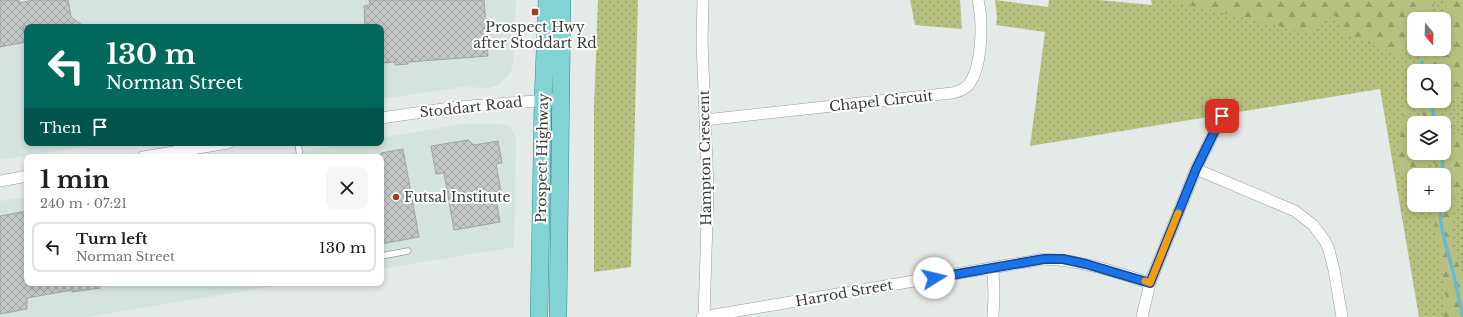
<!DOCTYPE html>
<html lang="en">
<head>
<meta charset="utf-8">
<style>
	body { margin:0; font-family:"Libre Baskerville",serif; background:#f6f6f6; color:#202124; height:100vh; display:flex; flex-direction:column; font-size:15px; white-space:nowrap }
	* { box-sizing:border-box; margin:0 }
	p { font-size:13px; color:#757577 }
	.icon { flex:none; width:22px; height:22px; fill:none; stroke:currentColor; stroke-width:2; stroke-linecap:round; stroke-linejoin:round }
	.map { position:relative; flex:1; overflow:hidden }
	.details { position:absolute; left:24px; top:154px; width:360px; height:132px; display:flex; flex-direction:column; background:#fff; border-radius:8px; box-shadow:0 2px 6px #0003 }
	.details>* { flex:none }
	.guide { position:absolute; left:24px; top:24px; width:360px; height:122px; border-radius:8px; box-shadow:0 2px 6px #0003; background:#00695c; color:#fff; overflow:hidden }
	.needle { width:26px; rotate:161deg }
	.tools { position:absolute; left:1407px; top:12px; display:grid; gap:8px }
	.tools a { display:grid; place-items:center; width:44px; height:44px; border-radius:8px; background:#fff; box-shadow:0 2px 6px #0003; font-size:20px }
	.pin { position:absolute; display:grid; place-items:center; width:34px; height:34px; color:#fff; margin:-17px; border-radius:8px; box-shadow:0 2px 6px #0006 }
	.me { position:absolute; width:44px; margin:-22px; rotate:81deg; stroke-linejoin:round; filter:drop-shadow(0 0 3px #0008) }
	.turn { display:flex; align-items:center; gap:14px; height:84px; padding:0 16px; font-size:18px }
	.turn .icon { width:52px; height:52px; stroke-width:2.5 }
	.turn b { display:block; font-size:28px; line-height:34px }
	.then { display:flex; align-items:center; height:38px; padding:0 16px; background:#0003; gap:8px; font-size:15px }
	.round { display:grid; place-items:center; flex:none; width:42px; height:42px; border-radius:8px; background:#f6f6f6 }
	.summary { display:flex; align-items:center; justify-content:space-between; height:68px; padding:0 16px }
	h1 { font-size:24px; font-weight:700; line-height:30px }
	ul { padding:0; list-style:none }
	li { display:flex; align-items:center; gap:12px; height:50px; margin:0 8px 6px; padding:0 8px; border:2px solid #e0e0e0; border-radius:8px }
	li div { flex:1 }
	li b { display:block; font-size:15px }
	li em { font-style:normal }
	.map>svg:first-child { display:block }
	.built { fill:#d4e3dd }
	.green { fill:url(#green-dots); fill-rule:evenodd }
	.forest { fill:url(#forest-firs) }
	.lines { fill:none; stroke-linecap:round; stroke-linejoin:round }
	.stream { stroke:#68b9d5; stroke-width:3.5 }
	.building { fill:url(#building-cross-hatch); stroke:#a0a4a0 }
	.lane-casing { stroke:#989d9b; stroke-width:7 }
	.street-casing { stroke:#989d9b; stroke-width:12 }
	.primary-casing { stroke:#338b8c; stroke-width:18 }
	.lane { stroke:#fff; stroke-width:5.5 }
	.street { stroke:#fff; stroke-width:11 }
	.primary { stroke:#82d3d4; stroke-width:17 }
	.route-casing { stroke:#114b97; stroke-width:10 }
	.route { stroke:#1a73e8; stroke-width:7 }
	.slow { stroke:#f59e0b; stroke-width:7 }
	.poi-dot { fill:#a43c20; stroke:#fff; stroke-width:1.5 }
	.labels { text-anchor:middle; stroke-width:4; stroke-linejoin:round; paint-order:stroke }
	.poi-label { font-size:14px; fill:#3b3d3c; stroke:#fff }
	.street-label { font-size:14px; fill:#3b3d3c; stroke:#fff }
</style>
</head>
<body>
<div class="map">
<svg width="1463" height="317" viewBox="0 0 1463 317">
	<defs>
		<pattern id="green-dots" width="8" height="8" patternUnits="userSpaceOnUse"><rect width="8" height="8" fill="#b7c17f"/><path d="M2 2h.1M6 6h.1" fill="none" stroke="#969e69" stroke-width="1.8" stroke-linecap="round"/></pattern>
		<pattern id="forest-firs" width="22" height="20" patternUnits="userSpaceOnUse"><rect width="22" height="20" fill="#b7c17f"/><path d="M5 1l3.5 6h-7zM16 11l3.5 6h-7z" fill="#969e69"/></pattern>
		<pattern id="building-cross-hatch" width="8" height="8" patternUnits="userSpaceOnUse"><rect width="8" height="8" fill="#c4c8c4"/><path d="M0 0l8 8M0 8l8-8" fill="none" stroke="#a0a4a0"/></pattern>
	</defs>
	<rect width="100%" height="100%" fill="#e4eae8"/>
	<path class="built" d="M0,0H516L513,63L511,71L507,77L498,85L490,88L463,87L381,99V27H27V143H107L0,160Z
		M462,124H501L510,127L512,130L516,139L514,247L381,269V157H267L351,143H381V138Z
		M27,197V283H294L86,317H0V201Z"/>
	<path class="green" d="M598,0H638L631,267L594,272V107Z
		M910,0H960L962,29L915,25Z
		M995,0L1048,7L1049,0H1098L1152,5L1151,0H1463V317H1419L1380,89L1030,146L1045,32L996,25L997,17ZM1414,19H1444V49H1414ZM1414,71H1444V101H1414ZM1414,123H1444V153H1414ZM1414,175H1444V205H1414Z"/>
	<path class="forest" d="M1167,0H1436L1428,19H1414V37L1398,55L1342,33L1335,15L1308,33Z
		M1446,0H1463V93L1444,99V71H1420L1431,49H1444Z
		M1420,101H1439V123H1425Z
		M1405,107L1416,123H1414V153H1444V133L1463,135V184L1454,197L1451,241L1463,278V317H1443L1446,297L1433,211L1434,205H1444V175H1436L1435,155L1420,175H1414V182L1396,164Z"/>
	<g class="lines">
		<path class="stream" d="M1421,71L1422,62
			M1430,101L1433,111L1434,123
			M1442,153L1443,175
			M1441,205C1438,229 1449,252 1454,276C1457,289 1459,302 1463,316"/>
	</g>
	<path class="building" d="M0,0H19V3L34,0H68L71,17L85,27H23L26,42L0,47Z
		M369,0H484L488,56L408,62V64L395,65V62L385,63L381,59V27H365L364,6L370,5Z
		M468,140L474,145L498,141L502,163L496,164L501,192L495,193L500,222L454,230L444,173L436,174L431,146Z
		M403,149L419,237L381,244V153Z
		M27,211V283H99L100,288L72,292V290L27,298V309L0,314V216Z"/>
	<g class="lines">
		<g class="lane-casing">
			<path id="lane" d="M298,143L300,157
				M381,256L408,251"/>
		</g>
		<g class="street-casing">
			<path id="street" d="M703,0L702,41L708,189L704,317
				M381,118L457,107L562,99
				M705,120L952,93C961,91 968,88 972,79C982,61 983,21 978,0
				M143,157L228,143
				M1196,169L1295,211L1313,225L1325,241L1329,250L1334,270L1342,317
				M0,181L27,176
				M993,268L994,295L993,317
				M702,317L1044,259C1081,260 1115,272 1150,283
				M1142,317L1150,283L1196,169L1222,116"/>
		</g>
		<g class="primary-casing">
			<path id="primary" d="M539,317L543,100L547,0
				M558,317L562,0"/>
		</g>
		<use href="#lane" class="lane"/>
		<use href="#street" class="street"/>
		<use href="#primary" class="primary"/>
	</g>
	<g class="lines">
		<g class="route-casing">
			<path id="route" d="M934,278L1044,259H1063L1086,264L1150,283L1196,169L1222,116"/>
		</g>
		<use href="#route" class="route"/>
		<path class="slow" d="M1145,281L1150,283L1178,213"/>
	</g>
	<g class="poi-dot">
		<rect x="531" y="8" width="8" height="8" rx="2"/>
		<circle cx="396" cy="197" r="4"/>
	</g>
	<g class="labels">
		<g class="poi-label">
			<text x="535" y="32">Prospect Hwy<tspan x="535" dy="16">after Stoddart Rd</tspan></text>
			<text x="404" y="202" text-anchor="start">Futsal Institute</text>
		</g>
		<g class="street-label">
			<text transform="translate(881 101) rotate(-6)" y="5">Chapel Circuit</text>
			<text transform="translate(471 107) rotate(-6)" y="5">Stoddart Road</text>
			<text transform="translate(542 158) rotate(-89)" y="5">Prospect Highway</text>
			<text transform="translate(705 158) rotate(-91)" y="5">Hampton Crescent</text>
			<text transform="translate(844 293) rotate(-10)" y="5">Harrod Street</text>
		</g>
	</g>
</svg>
<div class="tools">
<a><svg class="needle" viewBox="-14 -14 28 28"><path d="M0-13l5 13h-10z" fill="#e53935"/><path d="M0 13l5-13h-10z" fill="#757577"/></svg></a>
<a><svg class="icon" aria-label="search" viewBox="0 0 24 24"><circle cx="10" cy="10" r="6"/><path d="M15 15l6 6"/></svg></a>
<a><svg class="icon" aria-label="layers" viewBox="0 0 24 24"><path d="M12 4l9 5-9 5-9-5zM3 14l9 5 9-5"/></svg></a>
<a>+</a>
</div>
<div class="pin" style="left:1222px;top:116px;background:#d93025"><svg class="icon" aria-label="arrive" viewBox="0 0 24 24"><path d="M6 21V4h12l-3 4 3 4H6"/></svg></div>
<svg class="me" style="left:934px;top:278px" viewBox="-20 -20 40 40"><circle r="19" fill="#fff"/><path d="M0-13L10 11 0 6-10 11z" fill="#1a73e8"/></svg>
<div class="guide">
<div class="turn"><svg class="icon" aria-label="left" viewBox="0 0 24 24"><path d="M17 20v-9H6M10 6l-5 5 5 5"/></svg><div><b>130 m</b>Norman Street</div></div>
<div class="then">Then<svg class="icon" aria-label="arrive" viewBox="0 0 24 24"><path d="M6 21V4h12l-3 4 3 4H6"/></svg></div>
</div>
<section class="details">
<div class="summary"><div><h1>1 min</h1><p>240 m · 07:21</p></div><a class="round"><svg class="icon" aria-label="close" viewBox="0 0 24 24"><path d="M6 6l12 12M18 6L6 18"/></svg></a></div>
<ul>
<li><svg class="icon" aria-label="left" viewBox="0 0 24 24"><path d="M17 20v-9H6M10 6l-5 5 5 5"/></svg><div><b>Turn left</b><p>Norman Street</p></div><em>130 m</em></li>
</ul>
</section>
</div>
</body>
</html>
